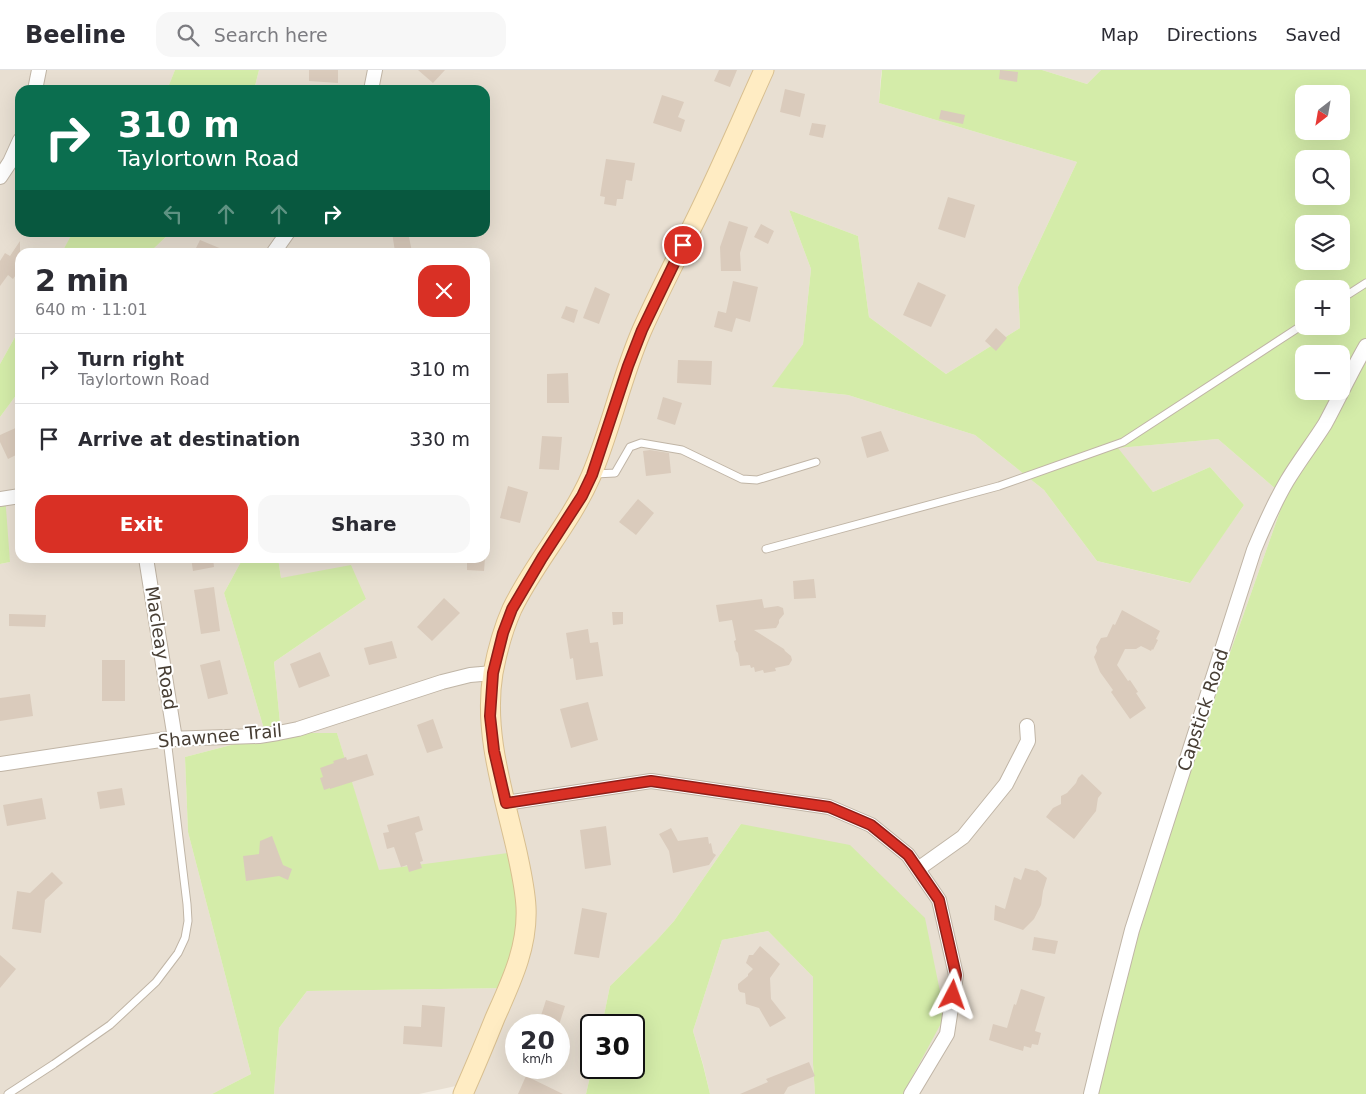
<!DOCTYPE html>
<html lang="en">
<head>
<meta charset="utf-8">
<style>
	body { margin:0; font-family:"DejaVu Sans",sans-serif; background:#f7f7f7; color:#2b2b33; height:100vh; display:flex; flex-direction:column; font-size:19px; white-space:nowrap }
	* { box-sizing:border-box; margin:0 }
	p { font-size:16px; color:#7c7c81 }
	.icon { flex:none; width:28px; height:28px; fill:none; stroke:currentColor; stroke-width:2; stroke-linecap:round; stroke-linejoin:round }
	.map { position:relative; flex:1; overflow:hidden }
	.sheet { position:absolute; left:15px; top:178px; width:475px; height:315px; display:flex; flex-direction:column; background:#fff; border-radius:15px; box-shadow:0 5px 20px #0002 }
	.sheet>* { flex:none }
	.guide { position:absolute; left:15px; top:15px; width:475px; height:152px; border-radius:15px; box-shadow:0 5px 20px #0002; background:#0b6e4f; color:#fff; overflow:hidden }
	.needle { width:32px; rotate:211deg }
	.buttons { position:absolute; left:1295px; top:15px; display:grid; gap:10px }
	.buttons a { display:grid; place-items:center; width:55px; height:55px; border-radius:10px; background:#fff; box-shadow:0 5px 20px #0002; font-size:25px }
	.speed { position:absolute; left:505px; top:944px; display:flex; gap:10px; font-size:25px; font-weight:700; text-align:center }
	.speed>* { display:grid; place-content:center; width:65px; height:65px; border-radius:50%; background:#fff; box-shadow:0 5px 20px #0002; line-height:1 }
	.speed small { font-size:12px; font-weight:400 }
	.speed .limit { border:2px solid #111; border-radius:8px; background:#fff; color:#111 }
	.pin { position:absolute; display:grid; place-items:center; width:42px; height:42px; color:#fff; margin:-21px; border:2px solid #fff; border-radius:50%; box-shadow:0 1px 5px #0007 }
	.me { position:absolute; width:55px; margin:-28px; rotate:4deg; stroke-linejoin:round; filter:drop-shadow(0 0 4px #0008) }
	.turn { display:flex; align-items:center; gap:18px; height:105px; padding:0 20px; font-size:22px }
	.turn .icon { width:65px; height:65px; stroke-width:2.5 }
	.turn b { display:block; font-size:35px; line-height:42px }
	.lanes { display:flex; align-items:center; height:48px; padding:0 20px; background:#0003; justify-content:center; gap:25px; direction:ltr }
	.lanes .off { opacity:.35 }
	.round { display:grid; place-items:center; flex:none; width:52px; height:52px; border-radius:15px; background:#f7f7f7 }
	.head { display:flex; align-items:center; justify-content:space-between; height:85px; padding:0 20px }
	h1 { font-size:30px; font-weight:800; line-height:38px }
	.action { display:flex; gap:10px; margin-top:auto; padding:10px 20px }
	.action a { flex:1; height:58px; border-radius:15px; background:#d93025; color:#fff; font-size:20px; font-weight:800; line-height:58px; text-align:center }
	.action a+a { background:#f7f7f7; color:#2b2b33 }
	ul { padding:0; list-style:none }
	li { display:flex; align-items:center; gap:15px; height:70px; padding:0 20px; border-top:1px solid #e1e1e2 }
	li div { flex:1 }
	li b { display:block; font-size:19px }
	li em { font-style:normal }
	header { display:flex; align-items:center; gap:30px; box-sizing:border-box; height:70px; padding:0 25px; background:#fff; border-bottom:1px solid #e1e1e2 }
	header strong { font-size:24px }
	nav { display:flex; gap:28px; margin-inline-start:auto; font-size:18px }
	.search { width:350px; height:45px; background:#f7f7f7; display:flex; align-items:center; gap:12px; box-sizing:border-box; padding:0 18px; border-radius:15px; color:#7c7c81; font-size:19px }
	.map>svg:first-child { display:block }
	.residential { fill:#e8dfd2; fill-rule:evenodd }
	.green { fill:#d4eca9; fill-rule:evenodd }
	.building { fill:#dacbbc }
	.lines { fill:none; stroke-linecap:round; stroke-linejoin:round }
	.lane-casing { stroke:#c0b5a6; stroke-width:9 }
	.street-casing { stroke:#c0b5a6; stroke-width:16 }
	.secondary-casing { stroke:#d8bf90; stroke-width:21 }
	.lane { stroke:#fff; stroke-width:7 }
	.street { stroke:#fff; stroke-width:14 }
	.secondary { stroke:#ffecc3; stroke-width:19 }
	.route-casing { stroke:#8d1f18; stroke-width:12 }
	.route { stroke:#d93025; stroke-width:9 }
	.labels { text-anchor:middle; stroke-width:4; stroke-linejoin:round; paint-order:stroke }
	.street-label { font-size:18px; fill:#473e34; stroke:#fff }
</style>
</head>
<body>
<header>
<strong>Beeline</strong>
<div class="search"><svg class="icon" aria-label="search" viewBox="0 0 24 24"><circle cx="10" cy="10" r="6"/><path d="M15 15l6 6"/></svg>Search here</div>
<nav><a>Map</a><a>Directions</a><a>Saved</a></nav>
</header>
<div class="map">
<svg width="1366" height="1024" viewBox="0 0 1366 1024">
	<rect width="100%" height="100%" fill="#f4eee4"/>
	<path class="residential" d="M0,0H175L167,20H20V162L73,163L62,182H20V258L0,294Z
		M259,0H882L881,5L879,33L1077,92L1018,217L1020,258L946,304L869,247L858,166L789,140L811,199L803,274L773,317L848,325L975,365L1044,420L1097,491L1189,513L1244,435L1210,397L1153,422L1117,378L1218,369L1285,427L1140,838L1093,1024H903L944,946L741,754L674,851L656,871L610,916L602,955H591L592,998L586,1024H461L465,1014L419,1024H274L279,958L307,921L507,918L378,800L337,663H281L274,592L366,529L281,508L278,488H485V182H150L170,163L485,162V20H254ZM516,955H559V998H516Z
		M1042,0H1101L1087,14Z
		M20,320V488H243L224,523L266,666L185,687L188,762L251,1004L212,1024H0V494L10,492L0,426V347Z
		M768,861L813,907V994L815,1024H710L703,994L693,961L722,870Z"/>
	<path class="green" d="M175,0H259L254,20H167Z
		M882,0H1042L1087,14L1101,0H1366V1024H1093L1140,838L1285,427L1218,369L1118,378L1153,422L1210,397L1244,435L1190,513L1097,491L1044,420L975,365L848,325L772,317L803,274L811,199L789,140L858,166L869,247L946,304L1020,258L1018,217L1077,92L879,33ZM1304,24H1341V61H1304ZM1304,89H1341V126H1304ZM1304,154H1341V191H1304ZM1304,219H1341V256H1304ZM1304,284H1341V321H1304Z
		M73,162H170V163L150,182H62Z
		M20,258V320L0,347V294Z
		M5,425L10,492L0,494V426Z
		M243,488H278L281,508L351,495L366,529L274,592L281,663H337L379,800L508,783L524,850L507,918L307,921L279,958L274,1024H212L251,1004L188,762L185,687L266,666L224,523Z
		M741,754L850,775L925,848L945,946L903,1024H815L813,994V907L768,861L722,870L693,961L703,995L710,1024H586L592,998H634V955H602L610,916L656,871L674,851Z"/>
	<path class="building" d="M309,0H338V13L309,11Z
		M418,0H445L433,13Z
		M719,0H737L730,17L714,11Z
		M1000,0L1018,2L1017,12L999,9Z
		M785,19L805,24L800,47L780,42Z
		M662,25L684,32L678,47L685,50L681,62L653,53Z
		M941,40L965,45L963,54L939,49Z
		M812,53L826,55L823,68L809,65Z
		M606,89L635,93L632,111L626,110L623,129H617L616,136L604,134L605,127L600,126Z
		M948,127L975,135L965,168L938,159Z
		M729,151L748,157L740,183L741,201H721L720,177Z
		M761,154L774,161L768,174L754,167Z
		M392,162H408L412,182H395Z
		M200,170L229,182H194Z
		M20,171V199L13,209L8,205L0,216V191L5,183L10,186Z
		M733,211L758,217L750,252L736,248L732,262L714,257L718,241L726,243Z
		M918,212L946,225L931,257L903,245Z
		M595,217L610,224L599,254L583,248Z
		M566,236L578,240L574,253L561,248Z
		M996,258L1007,268L996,281L985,271Z
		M678,290L712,291L711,315L677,313Z
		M568,303L569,333H547V304Z
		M663,327L682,333L675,355L657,349Z
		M20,356V383L8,389L0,372V365Z
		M881,361L889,381L867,388L861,367Z
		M542,366L562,367L559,400L539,399Z
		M650,380L669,383L671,403L646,406L643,381Z
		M508,416L528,422L520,453L500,448Z
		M638,429L654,443L636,465L619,452Z
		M191,488H213L214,497L193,501Z
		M467,488H485L484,501L467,500Z
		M814,509L816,528L794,529L793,511Z
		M214,517L220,561L201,564L194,520Z
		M444,528L460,543L432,571L417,557Z
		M762,529L764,538L778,536L783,538L784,544L779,550V553L776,558L754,560L784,579L785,581L791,586L792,590L789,595L775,598L776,601L764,603L763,600L755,602L754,597L751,598L750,595L740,596L738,583L736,581L734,571L736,570L732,550L719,552L716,535Z
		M1122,540L1160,561L1156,569L1158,570L1153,580L1152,579L1151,581L1141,576L1136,579H1125L1117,595L1128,611L1130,610L1138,622L1136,623L1146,638L1130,649L1111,622L1113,620L1100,602L1094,587L1097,581L1096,577L1101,568L1107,567L1113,554L1115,555Z
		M612,542H623V554L613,555Z
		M9,544L46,545L45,557L9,556Z
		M588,559L590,573L598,572L603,606L576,610L573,588L570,589L566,563Z
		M392,571L397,588L369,595L364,578Z
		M320,582L330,606L299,618L290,594Z
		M102,590H125V631H102Z
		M220,590L228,624L208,629L200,595Z
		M30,624L33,646L0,651V628Z
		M588,632L598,670L571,678L560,639Z
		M433,649L443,678L427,683L417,655Z
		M367,684L374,705L330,719V718L324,720L320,708L323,707L320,698L334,693L333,691L346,687L347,690Z
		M1082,704L1102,723L1098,728L1096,741L1074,769L1046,747L1053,738L1061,734V726L1067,723L1076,713L1078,708Z
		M122,718L125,735L100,739L97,722Z
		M42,728L46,749L7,756L3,735Z
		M419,746L423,760L415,763L423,791L420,792L422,798L409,802L407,795L401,797L394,777L387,779L383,763L389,762L387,755Z
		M606,756L611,795L585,799L580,760Z
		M671,758L678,771L706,767H708L709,774L711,773L713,783L716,785L709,795L673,803L669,781L659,764Z
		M272,766L283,795L292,799L288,810L279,806L246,811L243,786L259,784L260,771Z
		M1025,798L1035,801L1037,800L1047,808L1043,821L1041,835L1034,849L1023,860L994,850L995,835L1005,839L1014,807L1021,810Z
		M52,802L63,813L45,830L41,863L12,859L17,821L30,823Z
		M582,838L607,843L599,888L574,884Z
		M1034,867L1058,871L1055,884L1032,880Z
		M760,876L780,894L770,908L771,929L786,948L770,957L759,938L746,934L745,923L740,922L738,919V914L748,906V904L753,899L746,893L749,885H753Z
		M0,885L16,899L0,918Z
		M1021,919L1045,927L1035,961L1041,963L1038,975L1032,974L1031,978L1024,976L1023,981L989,970L993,954L1007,958L1014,934L1016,935Z
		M546,930L565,936L559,955H538Z
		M422,935L445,937L442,977L403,974L404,956L421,957Z
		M809,992L815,1006L788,1017L784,1024H740L768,1012L766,1009Z
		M526,1006L563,1024H518Z"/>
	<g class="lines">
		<g class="lane-casing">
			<path id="lane" d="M1341,229L1366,213
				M595,404L615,403L630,377L641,373L682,380L742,409L757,410L816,392
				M766,479L999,416L1123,372L1304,254
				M8,1024L54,994L110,955L156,912L178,883L185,868L188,851L187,834L167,669"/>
		</g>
		<g class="street-casing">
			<path id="street" d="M35,20L39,0
				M371,20L375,0
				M0,107L10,92L20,70
				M274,182L288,162
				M0,429L20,426
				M146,488L175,669
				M0,694L167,669L259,666L278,663L298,659L442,612L470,605L493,603
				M506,733L651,711L829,737L871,755L908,785L939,830L956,905L947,964L911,1024
				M918,799L963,767L1006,714L1028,671L1027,656
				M1091,1024L1109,950L1132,860L1254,480C1264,456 1274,433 1287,411C1299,391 1313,373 1325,354C1339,328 1351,302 1366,276"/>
		</g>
		<g class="secondary-casing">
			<path id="secondary" d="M463,1024C474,999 485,973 495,948C511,912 528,877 526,837C525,818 521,801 517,782C504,724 483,663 493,603C497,582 503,559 512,539C534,493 570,454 591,406C611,359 621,308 642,260C662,215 686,171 707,126C727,84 745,42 764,0"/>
		</g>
		<use href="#lane" class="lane"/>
		<use href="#street" class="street"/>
		<use href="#secondary" class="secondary"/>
	</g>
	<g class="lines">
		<g class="route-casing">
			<path id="route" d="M683,175L642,260L628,296L592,405L582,426L542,488L512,539L503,563L493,603L490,646L494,681L506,733L651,711L829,737L871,755L908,785L939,830L956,905L953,925"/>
		</g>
		<use href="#route" class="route"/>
	</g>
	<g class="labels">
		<g class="street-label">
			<text transform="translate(161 578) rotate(81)" y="6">Macleay Road</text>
			<text transform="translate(1203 640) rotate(-72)" y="6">Capstick Road</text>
			<text transform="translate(220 666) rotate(-5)" y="6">Shawnee Trail</text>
		</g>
	</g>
</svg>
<div class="buttons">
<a><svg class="needle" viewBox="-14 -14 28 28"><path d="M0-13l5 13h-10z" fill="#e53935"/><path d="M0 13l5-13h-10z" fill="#7c7c81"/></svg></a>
<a><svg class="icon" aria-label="search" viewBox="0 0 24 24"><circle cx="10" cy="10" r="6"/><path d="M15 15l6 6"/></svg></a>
<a><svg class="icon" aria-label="layers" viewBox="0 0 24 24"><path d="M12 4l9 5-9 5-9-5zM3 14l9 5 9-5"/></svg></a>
<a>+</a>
<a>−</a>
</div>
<div class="speed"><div>20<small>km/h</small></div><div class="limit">30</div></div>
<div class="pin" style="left:683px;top:175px;background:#d93025"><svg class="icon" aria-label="arrive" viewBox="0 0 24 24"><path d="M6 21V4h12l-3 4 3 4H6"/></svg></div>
<svg class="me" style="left:953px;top:925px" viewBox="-20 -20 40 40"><path d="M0-17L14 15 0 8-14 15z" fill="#d93025" stroke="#fff" stroke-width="4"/></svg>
<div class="guide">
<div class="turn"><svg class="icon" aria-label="right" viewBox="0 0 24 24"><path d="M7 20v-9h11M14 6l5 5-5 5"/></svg><div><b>310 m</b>Taylortown Road</div></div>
<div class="lanes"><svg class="icon off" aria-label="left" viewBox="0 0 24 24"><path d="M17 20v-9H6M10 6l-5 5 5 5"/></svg><svg class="icon off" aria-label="ahead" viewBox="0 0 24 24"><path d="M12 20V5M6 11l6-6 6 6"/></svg><svg class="icon off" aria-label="ahead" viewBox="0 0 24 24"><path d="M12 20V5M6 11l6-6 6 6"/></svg><svg class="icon" aria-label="right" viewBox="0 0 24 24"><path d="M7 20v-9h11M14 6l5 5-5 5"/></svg></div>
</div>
<section class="sheet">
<div class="head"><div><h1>2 min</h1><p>640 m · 11:01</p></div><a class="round" style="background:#d93025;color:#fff"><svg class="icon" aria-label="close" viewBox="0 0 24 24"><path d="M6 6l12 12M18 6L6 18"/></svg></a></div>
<ul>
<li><svg class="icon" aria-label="right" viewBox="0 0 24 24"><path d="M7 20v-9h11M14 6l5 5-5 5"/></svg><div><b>Turn right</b><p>Taylortown Road</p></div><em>310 m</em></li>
<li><svg class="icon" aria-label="arrive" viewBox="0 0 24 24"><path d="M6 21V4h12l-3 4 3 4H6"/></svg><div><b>Arrive at destination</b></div><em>330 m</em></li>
</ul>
<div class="action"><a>Exit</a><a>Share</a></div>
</section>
</div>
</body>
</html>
